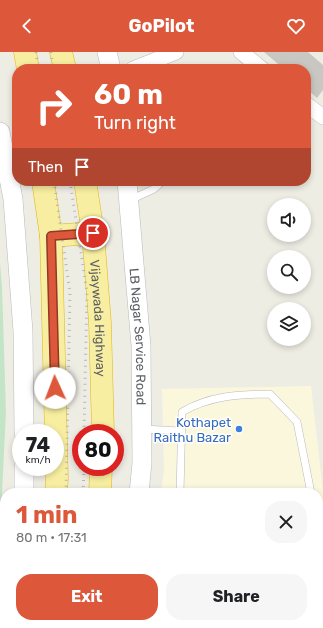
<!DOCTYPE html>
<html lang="en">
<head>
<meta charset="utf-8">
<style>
	body { margin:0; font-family:Rubik,sans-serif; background:#f6f6f6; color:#202124; height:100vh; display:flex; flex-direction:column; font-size:15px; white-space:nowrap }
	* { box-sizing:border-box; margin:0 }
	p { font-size:13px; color:#757577 }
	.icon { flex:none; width:22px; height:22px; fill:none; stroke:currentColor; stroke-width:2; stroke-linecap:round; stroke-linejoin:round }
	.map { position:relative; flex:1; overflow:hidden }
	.details { position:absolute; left:0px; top:436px; width:323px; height:140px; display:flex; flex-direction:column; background:#fff; border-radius:16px 16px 0 0; box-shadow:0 2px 6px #0003 }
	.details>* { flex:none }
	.banner { position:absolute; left:12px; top:12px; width:299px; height:122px; border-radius:16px; box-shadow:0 2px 6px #0003; background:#dd583b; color:#fff; overflow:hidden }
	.controls { position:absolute; left:267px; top:146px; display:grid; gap:8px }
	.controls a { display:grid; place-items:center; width:44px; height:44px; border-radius:50%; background:#fff; box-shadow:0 2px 6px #0003; font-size:20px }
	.speed { position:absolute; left:12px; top:372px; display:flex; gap:8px; font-size:20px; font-weight:700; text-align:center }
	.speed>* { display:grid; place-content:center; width:52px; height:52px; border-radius:50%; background:#fff; box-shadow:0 2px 6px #0003; line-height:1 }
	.speed small { font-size:10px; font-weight:400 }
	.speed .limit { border:6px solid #d22; background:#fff; color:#111 }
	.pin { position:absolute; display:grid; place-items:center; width:34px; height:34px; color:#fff; margin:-17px; border:2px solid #fff; border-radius:50%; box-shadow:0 1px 4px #0007 }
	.me { position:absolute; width:44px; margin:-22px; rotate:358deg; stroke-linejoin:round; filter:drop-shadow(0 0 3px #0008) }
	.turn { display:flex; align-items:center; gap:14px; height:84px; padding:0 16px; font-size:18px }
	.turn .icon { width:52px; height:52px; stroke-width:2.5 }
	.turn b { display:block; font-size:28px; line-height:34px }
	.then { display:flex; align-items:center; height:38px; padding:0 16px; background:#0003; gap:8px; font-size:15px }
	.round { display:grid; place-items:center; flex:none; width:42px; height:42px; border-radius:16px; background:#f6f6f6 }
	.summary { display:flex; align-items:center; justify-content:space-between; height:68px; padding:0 16px }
	h1 { font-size:24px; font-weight:700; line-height:30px; color:#dd583b }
	.cta { display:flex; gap:8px; margin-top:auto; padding:8px 16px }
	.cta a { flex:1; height:46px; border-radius:16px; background:#dd583b; color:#fff; font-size:16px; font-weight:700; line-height:46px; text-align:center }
	.cta a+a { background:#f6f6f6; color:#202124 }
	header { display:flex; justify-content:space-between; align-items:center; height:52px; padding:0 16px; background:#dd583b; color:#fff; font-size:18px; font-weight:700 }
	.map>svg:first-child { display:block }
	.commercial { fill:#fbf7dc }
	.green { fill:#c3e4c6 }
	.building { fill:#c9c7c2 }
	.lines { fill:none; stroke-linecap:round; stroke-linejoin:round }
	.service-casing { stroke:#b7b9bd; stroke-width:8 }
	.minor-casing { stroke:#b7b9bd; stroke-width:16 }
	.tertiary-casing { stroke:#b7b9bd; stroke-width:20 }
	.trunk-casing { stroke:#e2b510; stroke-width:23 }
	.service { stroke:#fff; stroke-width:7 }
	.minor { stroke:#fff; stroke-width:15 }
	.tertiary { stroke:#fff; stroke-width:19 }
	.trunk { stroke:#f8eea1; stroke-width:22 }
	.rail { stroke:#b5b6b6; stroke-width:3; stroke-dasharray:1 5; stroke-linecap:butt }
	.route-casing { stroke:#903926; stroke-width:10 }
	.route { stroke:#dd583b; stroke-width:7 }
	.shop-dot { fill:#3f7fe0; stroke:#fff; stroke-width:1.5 }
	.labels { text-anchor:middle; stroke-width:3; stroke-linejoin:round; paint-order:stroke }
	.street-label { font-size:13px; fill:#5c5f64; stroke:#fff }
	.shop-label { font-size:13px; fill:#366cbe; stroke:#fff; text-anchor:end }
</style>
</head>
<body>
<header><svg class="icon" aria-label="back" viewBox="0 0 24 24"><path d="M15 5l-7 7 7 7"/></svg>GoPilot<svg class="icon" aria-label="heart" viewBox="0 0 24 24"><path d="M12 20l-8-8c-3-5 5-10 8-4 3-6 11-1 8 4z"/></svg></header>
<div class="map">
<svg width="323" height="576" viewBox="0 0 323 576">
	<rect width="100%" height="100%" fill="#eeede4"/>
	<path class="commercial" d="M311,334L323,440V482L318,484V441H161L164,417L162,337Z"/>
	<path class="green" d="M0,211L2,235L6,360L0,482Z"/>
	<path class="building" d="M264,0H308L323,13V38L317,46L306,36V17H284Z"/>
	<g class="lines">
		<g class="service-casing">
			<path id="service" d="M130,148L154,137L163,129
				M142,377L181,379
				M180,441L182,360C209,344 239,342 270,342L297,370L311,441"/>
		</g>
		<g class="minor-casing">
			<path id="minor" d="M241,0L262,17
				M133,17L176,0
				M306,52L323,65"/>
		</g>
		<g class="tertiary-casing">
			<g id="tertiary">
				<path d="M107,0L111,17"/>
				<path d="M0,80L13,147L23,279L24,381"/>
				<path id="s1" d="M127,129L141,294L142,411L139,441"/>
				<path d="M24,415V441"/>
				<path d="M5,576L6,571"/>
				<path d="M124,576L125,571"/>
			</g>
		</g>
		<g class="trunk-casing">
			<g id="trunk">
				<path d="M25,0L28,17"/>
				<path d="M61,0L65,17"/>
				<path d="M43,129L51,184L57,427L56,441"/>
				<path id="s2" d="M85,129L93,181L100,271L103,381"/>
				<path d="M51,184L93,181"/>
				<path d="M100,441L101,415"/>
				<path d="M43,576V571"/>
				<path d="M85,576V571"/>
			</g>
		</g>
		<use href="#service" class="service"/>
		<use href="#minor" class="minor"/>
		<use href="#tertiary" class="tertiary"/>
		<use href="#trunk" class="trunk"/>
		<path class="rail" d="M36,0L38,17
			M51,0L53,17
			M54,129L70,241L66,441
			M70,129L87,240L84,381
			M83,441L84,415
			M57,576L58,571
			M74,576L75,571"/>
	</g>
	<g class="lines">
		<g class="route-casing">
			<path id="route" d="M55,336L51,184L93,181"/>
		</g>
		<use href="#route" class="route"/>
	</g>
	<circle class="shop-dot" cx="239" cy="377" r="4"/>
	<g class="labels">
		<g class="street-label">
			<text dy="5" stroke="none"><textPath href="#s2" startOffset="138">Vijaywada Highway</textPath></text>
			<text dy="5" stroke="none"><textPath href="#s1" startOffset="156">LB Nagar Service Road</textPath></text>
		</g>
		<g class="shop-label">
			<text x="231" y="375">Kothapet<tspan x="231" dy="15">Raithu Bazar</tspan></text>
		</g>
	</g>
</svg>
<div class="controls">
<a><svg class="icon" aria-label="sound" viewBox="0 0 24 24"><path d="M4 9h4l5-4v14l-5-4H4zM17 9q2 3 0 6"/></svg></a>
<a><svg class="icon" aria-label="search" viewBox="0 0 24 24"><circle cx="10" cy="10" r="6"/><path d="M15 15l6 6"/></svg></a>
<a><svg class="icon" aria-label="layers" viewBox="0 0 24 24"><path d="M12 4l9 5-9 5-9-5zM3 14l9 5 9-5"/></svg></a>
</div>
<div class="speed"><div>74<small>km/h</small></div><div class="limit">80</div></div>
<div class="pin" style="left:93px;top:181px;background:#d93025"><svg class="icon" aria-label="arrive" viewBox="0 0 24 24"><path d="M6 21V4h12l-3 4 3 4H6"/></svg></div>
<svg class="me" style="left:55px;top:336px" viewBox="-20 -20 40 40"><circle r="19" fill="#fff"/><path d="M0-13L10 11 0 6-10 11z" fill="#dd583b"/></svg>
<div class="banner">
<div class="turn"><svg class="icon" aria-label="right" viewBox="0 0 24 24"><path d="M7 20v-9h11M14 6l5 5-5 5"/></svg><div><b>60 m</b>Turn right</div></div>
<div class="then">Then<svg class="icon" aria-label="arrive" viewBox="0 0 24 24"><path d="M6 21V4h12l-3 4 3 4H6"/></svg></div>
</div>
<section class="details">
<div class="summary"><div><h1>1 min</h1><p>80 m · 17:31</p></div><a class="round"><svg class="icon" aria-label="close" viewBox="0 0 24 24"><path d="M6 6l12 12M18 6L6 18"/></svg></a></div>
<div class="cta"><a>Exit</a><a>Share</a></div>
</section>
</div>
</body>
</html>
